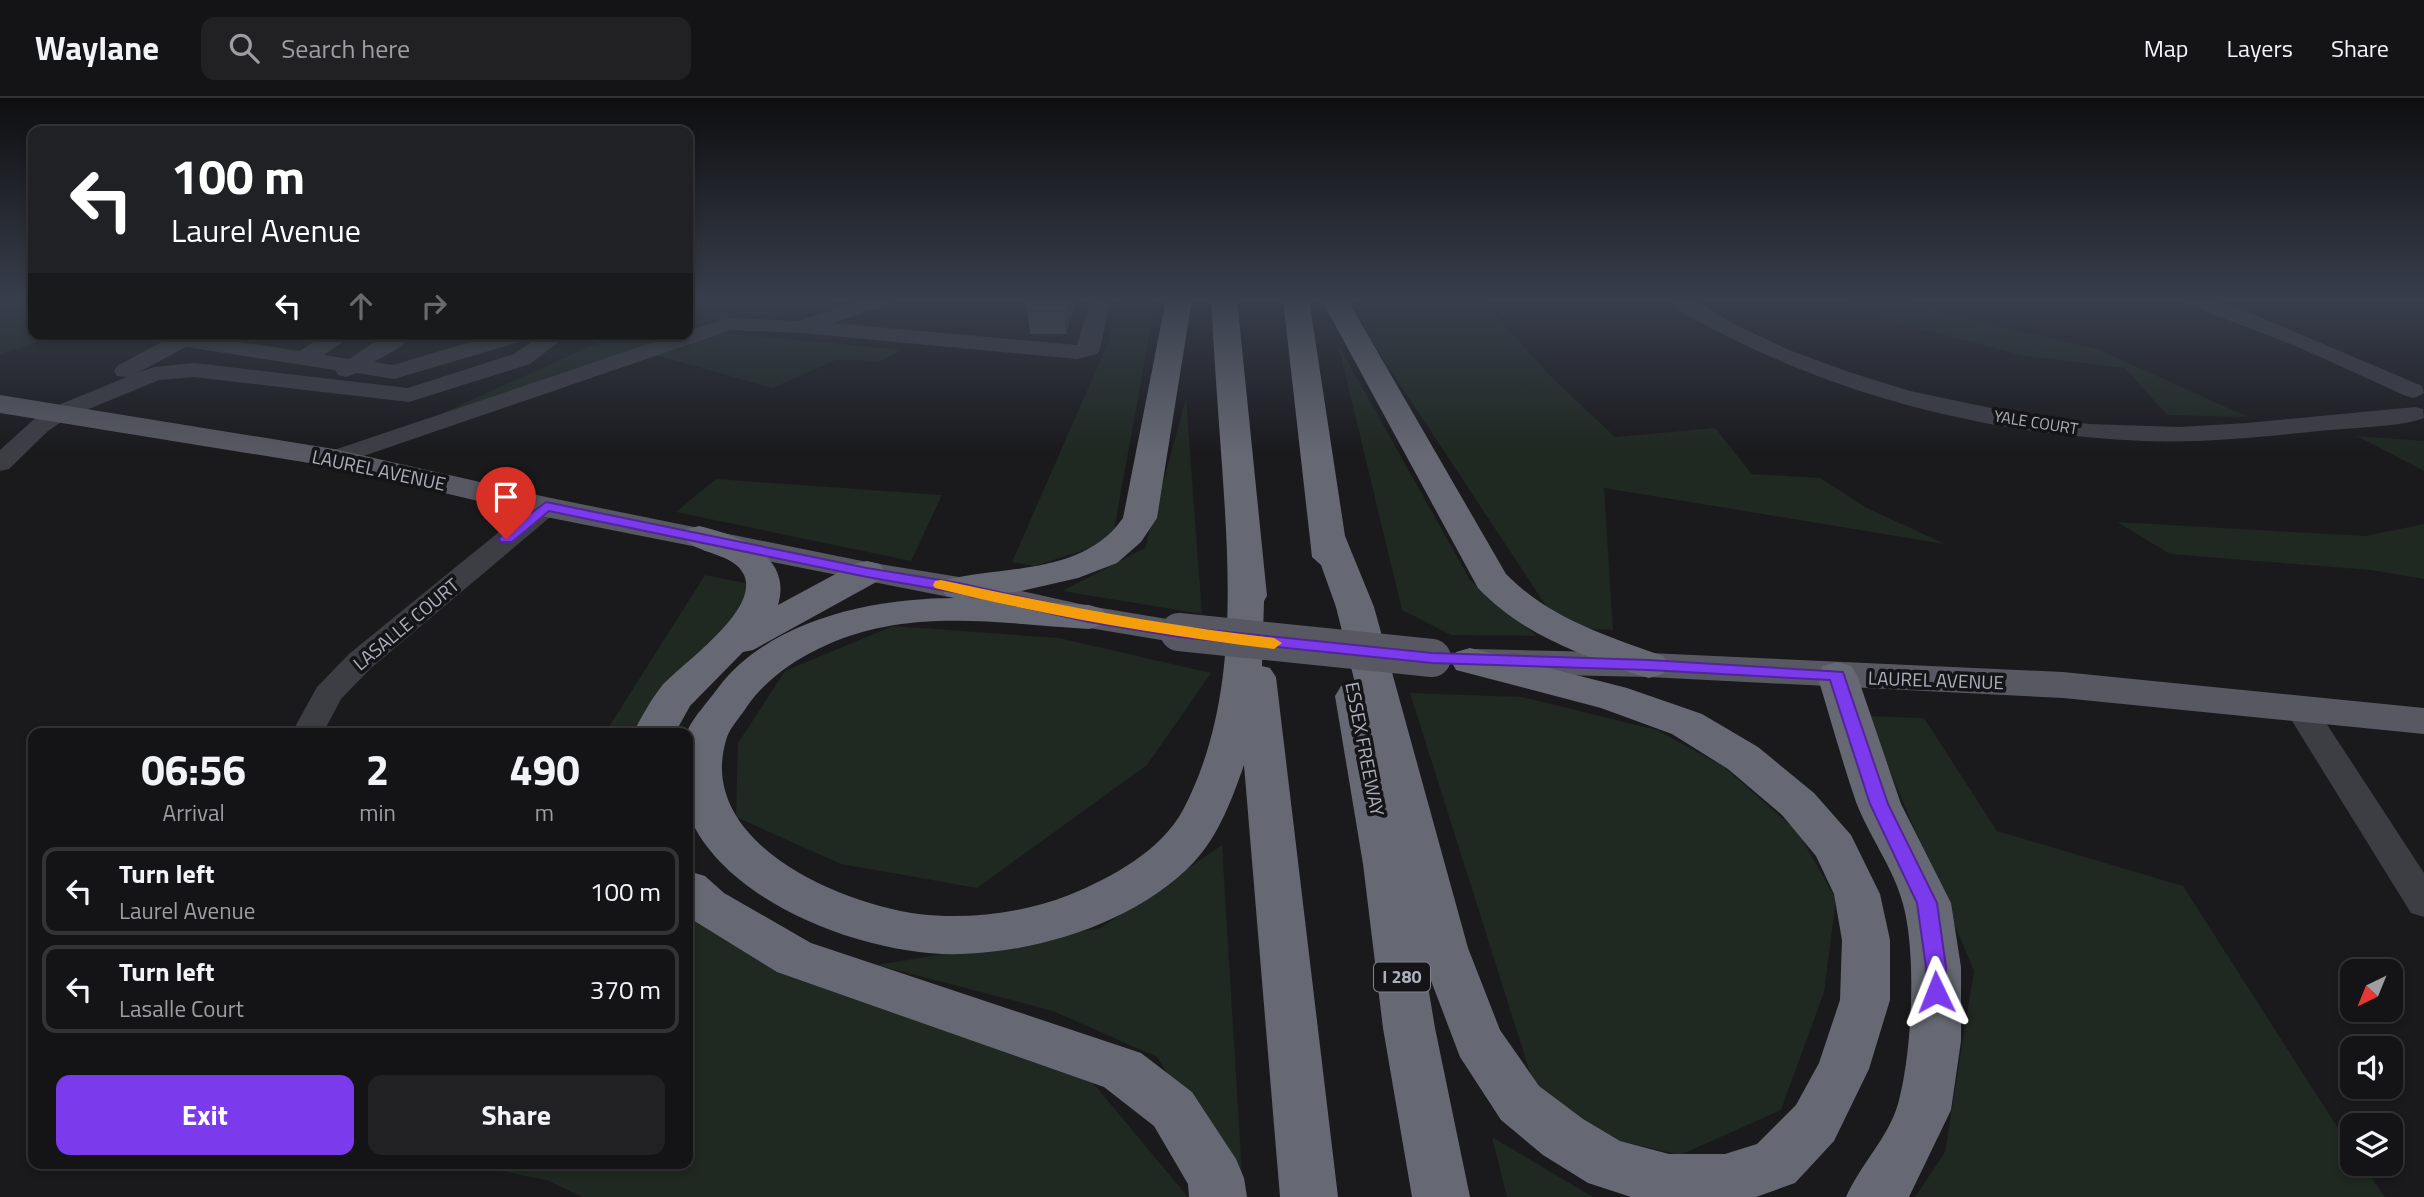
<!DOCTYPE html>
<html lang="en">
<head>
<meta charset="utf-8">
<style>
	body { margin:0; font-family:"Titillium Web",sans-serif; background:#212123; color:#f1f3f6; height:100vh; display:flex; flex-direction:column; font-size:26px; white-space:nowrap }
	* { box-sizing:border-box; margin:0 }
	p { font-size:23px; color:#9d9ea1 }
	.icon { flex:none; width:38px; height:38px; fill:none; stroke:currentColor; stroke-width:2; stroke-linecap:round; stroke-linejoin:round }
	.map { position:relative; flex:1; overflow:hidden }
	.side { position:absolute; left:28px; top:630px; width:665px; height:441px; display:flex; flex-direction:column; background:#141416; border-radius:14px; box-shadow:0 4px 10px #0003,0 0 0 2px #333335 }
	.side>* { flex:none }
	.top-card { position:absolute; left:28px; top:28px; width:665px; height:214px; border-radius:14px; box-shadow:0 4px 10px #0003,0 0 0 2px #333335; background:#202124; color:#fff; overflow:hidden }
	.needle { width:46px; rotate:223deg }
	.buttons { position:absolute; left:2340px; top:861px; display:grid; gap:14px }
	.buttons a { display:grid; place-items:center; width:63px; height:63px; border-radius:14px; background:#141416; box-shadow:0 4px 10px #0003,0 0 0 2px #333335; font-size:35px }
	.pin { position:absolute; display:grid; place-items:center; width:60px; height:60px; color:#fff; margin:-72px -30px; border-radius:50% 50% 50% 0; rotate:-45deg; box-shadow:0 0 7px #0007 }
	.pin .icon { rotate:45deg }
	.me { position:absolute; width:77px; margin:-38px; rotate:358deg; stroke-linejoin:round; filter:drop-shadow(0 0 5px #0008) }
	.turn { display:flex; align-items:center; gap:24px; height:147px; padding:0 28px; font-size:32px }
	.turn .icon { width:91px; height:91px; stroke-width:2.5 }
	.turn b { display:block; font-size:49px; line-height:60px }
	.lanes { display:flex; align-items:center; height:66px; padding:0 28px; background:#0003; justify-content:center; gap:35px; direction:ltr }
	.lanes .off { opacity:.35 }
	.eta { display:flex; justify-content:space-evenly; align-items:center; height:119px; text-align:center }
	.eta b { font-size:42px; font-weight:700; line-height:49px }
	.action { display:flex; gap:14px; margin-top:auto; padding:14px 28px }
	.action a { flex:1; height:80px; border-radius:14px; background:#7c3aed; color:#fff; font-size:28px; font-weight:700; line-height:80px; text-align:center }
	.action a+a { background:#212123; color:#f1f3f6 }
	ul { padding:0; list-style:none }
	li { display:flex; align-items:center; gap:21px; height:88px; margin:0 14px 10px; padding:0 14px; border:4px solid #333335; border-radius:14px }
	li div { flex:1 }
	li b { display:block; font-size:26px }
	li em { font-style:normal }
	header { display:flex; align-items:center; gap:42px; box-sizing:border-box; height:98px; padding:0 35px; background:#141416; border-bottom:2px solid #333335 }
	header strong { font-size:33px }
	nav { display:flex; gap:38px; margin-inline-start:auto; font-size:24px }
	.search { width:490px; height:63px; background:#212123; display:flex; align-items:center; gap:18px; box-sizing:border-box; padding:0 24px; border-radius:14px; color:#9d9ea1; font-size:26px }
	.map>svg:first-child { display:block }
	.green { fill:#1f2821 }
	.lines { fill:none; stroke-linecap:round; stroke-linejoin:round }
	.minor { fill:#3d3d44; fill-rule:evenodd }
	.major { fill:#575861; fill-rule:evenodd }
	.highway { fill:#666973; fill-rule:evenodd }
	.major-bridge { stroke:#575861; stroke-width:38 }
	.wall { fill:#4b4c52 }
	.shaded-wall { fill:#333438 }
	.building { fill:#56575e; stroke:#63656c; stroke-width:2 }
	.route { fill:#7c3aed; stroke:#51269a; stroke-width:2 }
	.slow { fill:#f59e0b }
	.labels { text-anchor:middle; stroke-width:7; stroke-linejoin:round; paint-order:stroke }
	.far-street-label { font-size:16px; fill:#acb0bd; stroke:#151518 }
	.shield { fill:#151518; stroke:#7f828c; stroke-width:2 }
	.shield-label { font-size:18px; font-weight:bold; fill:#acb0bd }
	.street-label { font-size:19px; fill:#acb0bd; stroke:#151518 }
</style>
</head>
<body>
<header>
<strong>Waylane</strong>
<div class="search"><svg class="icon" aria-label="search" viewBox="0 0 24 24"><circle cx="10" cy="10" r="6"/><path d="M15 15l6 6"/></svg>Search here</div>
<nav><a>Map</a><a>Layers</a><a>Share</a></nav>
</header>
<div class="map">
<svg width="2424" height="1099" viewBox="0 0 2424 1099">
	<rect width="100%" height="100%" fill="#1a1a1d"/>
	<path class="green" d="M0,201H33V236H61L0,256Z
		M695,201H848L809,215L735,219L723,235L900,252L882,263L836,262L772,290L642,253L383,342L617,236H688V205Z
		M1116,201H1156L1112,443L1035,468L1012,464L1108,245Z
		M1354,201H1482L1552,280L1615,339L1715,330L1752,376L1820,380L1867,410L1945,446L1604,390L1613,532L1581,530L1554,520L1372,244Z
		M1836,201H1907L1942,214L2097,251L2248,319L2167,317L2125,270L2021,257L1901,226Z
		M1338,246L1470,482L1537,538L1451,537L1402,512Z
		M1186,301L1202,516L1062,493L1145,450Z
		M2357,338L2424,343V373Z
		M716,381L942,397L911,463L676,414Z
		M2117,424L2365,438L2424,426V481L2370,472L2170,456Z
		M705,477L745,485L753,495L641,635H605Z
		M893,528L1059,540L1211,575L1147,667L977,790L841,766L736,719L738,645L785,573Z
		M1410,595L1522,599L1657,632L1723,668L1798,734L1836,801L1824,894L1781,1012L1680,1057L1603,1039L1534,987Z
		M1867,618L1924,620L1997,733L2183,788L2352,1052V1066H2362L2385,1099H1915L1945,1054L1974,873Z
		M1222,747L1243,1092L1157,959L1053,913L877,867L1101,830Z
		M688,797L1094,986L1188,1099H582L547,1082L465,1066H688Z
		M1492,1039L1593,1099H1507Z"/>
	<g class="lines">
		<path class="minor" d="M865,201H896L893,205L833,225L1077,247L1091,201H1111L1100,251L1097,256L1077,261L801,235L731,232L343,365L334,367L325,365L322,360L325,355L678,236H688V233L729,220L799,223Z
			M1668,201H1693L1734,226L1789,252L1849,274L1910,293L2029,318L2089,326L2180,329L2247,325L2415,309L2423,311L2424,320C2403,329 2345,330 2319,333C2261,339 2203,345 2144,343C2008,338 1868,306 1745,247C1727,238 1679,216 1668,201Z
			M2180,201H2211L2255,217L2422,288L2424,295L2414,300L2406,298L2296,248L2183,205Z
			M188,236L299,253L327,236H354L324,257L349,261L386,236H408L402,248L374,264L393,267L497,236H532L529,241L394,281L357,275L346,279L338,277L335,272L186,249L139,274L155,269L194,265L408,290L514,256L543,236H569L530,266L409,304L194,279L159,282L67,320L48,333L9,371L0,373V352L32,323L51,310L127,279L117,278L114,273L117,268L175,237Z
			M546,401L555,403L559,409L555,415L371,570L341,601L323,635H301L296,627L317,589L349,556L537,403Z
			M2300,599L2311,602L2424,775V819L2411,815L2284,610L2289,602Z"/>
		<path class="major" d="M0,297L334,351L546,399L867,464L959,479L1089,508L1179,523L1192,526L1197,534L1192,542L1179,545L1089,530L959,501L546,419L334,369L0,315Z
			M1475,551L1649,555L2063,574L2424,610V636L2063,600L1649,579L1475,575L1462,572L1456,563L1462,554Z"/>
		<path class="highway" d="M1166,201H1192L1157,420L1141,444L1117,465L1078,480L1021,493L965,500L1089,507L1102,511L1108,519L1102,527L1089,531C1022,527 951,516 884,529C835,538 778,565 748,607C742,617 731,628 727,639C693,743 838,805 919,816C968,822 1023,815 1069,797C1111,780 1161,753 1183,712C1238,607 1230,482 1222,368C1218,313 1214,257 1211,201H1237L1267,498L1264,503L1262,568L1270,570L1276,579L1338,1099H1280L1244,667C1232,701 1219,737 1194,764C1138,823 1041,854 961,856C871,859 729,808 690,720C686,712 685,643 687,635C689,624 711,600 718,590C770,521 874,500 956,500L946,498L941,490L946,482C1007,467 1083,477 1123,420Z
			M1283,201H1309L1345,438L1374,509L1468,850L1500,932L1539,988L1583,1021L1620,1043L1669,1056H1725L1757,1046L1796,1007L1819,965L1840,902L1842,842L1834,796L1816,758L1782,717L1728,671L1672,636L1601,610L1456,572L1451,563L1456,554L1470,550L1627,590L1702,616L1758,649L1814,695L1851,737L1880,796L1890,842V902L1869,971L1834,1043L1795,1085L1756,1099H1631L1588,1085L1543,1057L1501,1022L1460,959L1424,864L1435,930L1470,1099H1412L1383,930L1363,766L1335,598L1341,588L1355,585L1336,509L1321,467L1312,459Z
			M1321,201H1347L1506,476C1549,520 1606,538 1663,558L1669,567L1663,576L1649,580L1635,576C1577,555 1522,536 1478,490Z
			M699,428C738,437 793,457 778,507L854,466L867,463L880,466L885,474L880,482L753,552L743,554L690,608L675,635H633C641,620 650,603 661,589C682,565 760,513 744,477C734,454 695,457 682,438L687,431Z
			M1837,564L1851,568L1857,577L1901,706L1951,805L1961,869V943L1951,1012L1909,1099H1846C1860,1067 1888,1040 1898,1006C1912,955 1917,857 1903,806C1894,771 1869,738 1856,704C1842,663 1830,619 1817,577L1823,568Z
			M688,773L705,778L724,795L811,845L1141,955L1192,994L1236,1061L1244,1080L1247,1099H1189L1188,1086L1154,1028L1104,989L777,874L688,819Z"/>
		<path class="major-bridge" d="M1179,534L1432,560"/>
	</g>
	<path class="wall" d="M1030,201H1076L1066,236H1030L1027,209Z"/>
	<path class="shaded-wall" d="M1067,201H1076L1066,236L1064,210Z"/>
	<path class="building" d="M1030,201H1067L1064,210L1027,209Z"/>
	<linearGradient id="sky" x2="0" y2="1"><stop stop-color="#0e0e10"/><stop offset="0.57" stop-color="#383e4c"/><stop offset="1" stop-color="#383e4c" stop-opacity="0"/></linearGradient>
	<rect width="2424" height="355" fill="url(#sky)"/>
	<path class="route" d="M546,404L867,470L959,485L1089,514L1179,529L1432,555L1649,562L1843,574L1888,706L1937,805L1946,869V894L1943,900L1936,903L1928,900L1925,894L1926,869L1917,805L1870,706L1830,582L1649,572L1432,565L1179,539L1089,524L959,495L867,479L549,413L512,444H501L499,441L501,438Z"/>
	<path class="slow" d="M941,482C1052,506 1161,527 1274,540L1282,545L1274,551C1160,537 1047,518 935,490L933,487L935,483Z"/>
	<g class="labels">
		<g class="far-street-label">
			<text transform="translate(2036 324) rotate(9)" y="6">YALE COURT</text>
		</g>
		<rect class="shield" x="1374" y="864.5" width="56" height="29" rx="5"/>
		<g class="shield-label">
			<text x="1402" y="885">I 280</text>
		</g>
		<g class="street-label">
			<text transform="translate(379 372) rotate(12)" y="7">LAUREL AVENUE</text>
			<text transform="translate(406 526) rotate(-40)" y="7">LASALLE COURT</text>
			<text transform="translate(1936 582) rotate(2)" y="7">LAUREL AVENUE</text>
			<text transform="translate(1365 651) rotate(79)" y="7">ESSEX FREEWAY</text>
		</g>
	</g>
</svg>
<div class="buttons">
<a><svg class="needle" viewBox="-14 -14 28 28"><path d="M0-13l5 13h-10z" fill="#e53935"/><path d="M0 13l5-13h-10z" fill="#9d9ea1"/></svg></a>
<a><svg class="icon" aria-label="sound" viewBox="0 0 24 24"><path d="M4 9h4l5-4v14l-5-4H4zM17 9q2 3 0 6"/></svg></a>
<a><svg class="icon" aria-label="layers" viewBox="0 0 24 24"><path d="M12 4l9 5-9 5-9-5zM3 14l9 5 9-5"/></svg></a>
</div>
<div class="pin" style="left:506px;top:441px;background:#d93025"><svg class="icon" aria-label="arrive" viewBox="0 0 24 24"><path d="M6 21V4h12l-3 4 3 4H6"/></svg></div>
<svg class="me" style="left:1936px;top:894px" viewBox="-20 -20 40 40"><path d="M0-17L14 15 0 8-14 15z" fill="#7c3aed" stroke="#fff" stroke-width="4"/></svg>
<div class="top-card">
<div class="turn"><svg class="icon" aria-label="left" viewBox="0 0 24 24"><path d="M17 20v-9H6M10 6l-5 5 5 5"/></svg><div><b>100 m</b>Laurel Avenue</div></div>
<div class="lanes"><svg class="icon" aria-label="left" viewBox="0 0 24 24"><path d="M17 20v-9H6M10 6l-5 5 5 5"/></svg><svg class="icon off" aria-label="ahead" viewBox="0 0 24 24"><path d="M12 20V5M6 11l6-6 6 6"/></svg><svg class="icon off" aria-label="right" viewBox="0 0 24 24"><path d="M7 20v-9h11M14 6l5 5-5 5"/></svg></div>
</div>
<section class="side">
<div class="eta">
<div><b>06:56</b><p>Arrival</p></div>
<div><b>2</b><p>min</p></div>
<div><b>490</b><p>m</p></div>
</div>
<ul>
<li><svg class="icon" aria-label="left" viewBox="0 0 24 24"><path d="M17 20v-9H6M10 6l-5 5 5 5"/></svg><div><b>Turn left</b><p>Laurel Avenue</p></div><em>100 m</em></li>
<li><svg class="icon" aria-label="left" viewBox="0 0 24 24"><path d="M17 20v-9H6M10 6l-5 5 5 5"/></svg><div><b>Turn left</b><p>Lasalle Court</p></div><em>370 m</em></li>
</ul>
<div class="action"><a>Exit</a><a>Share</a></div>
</section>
</div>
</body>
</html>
